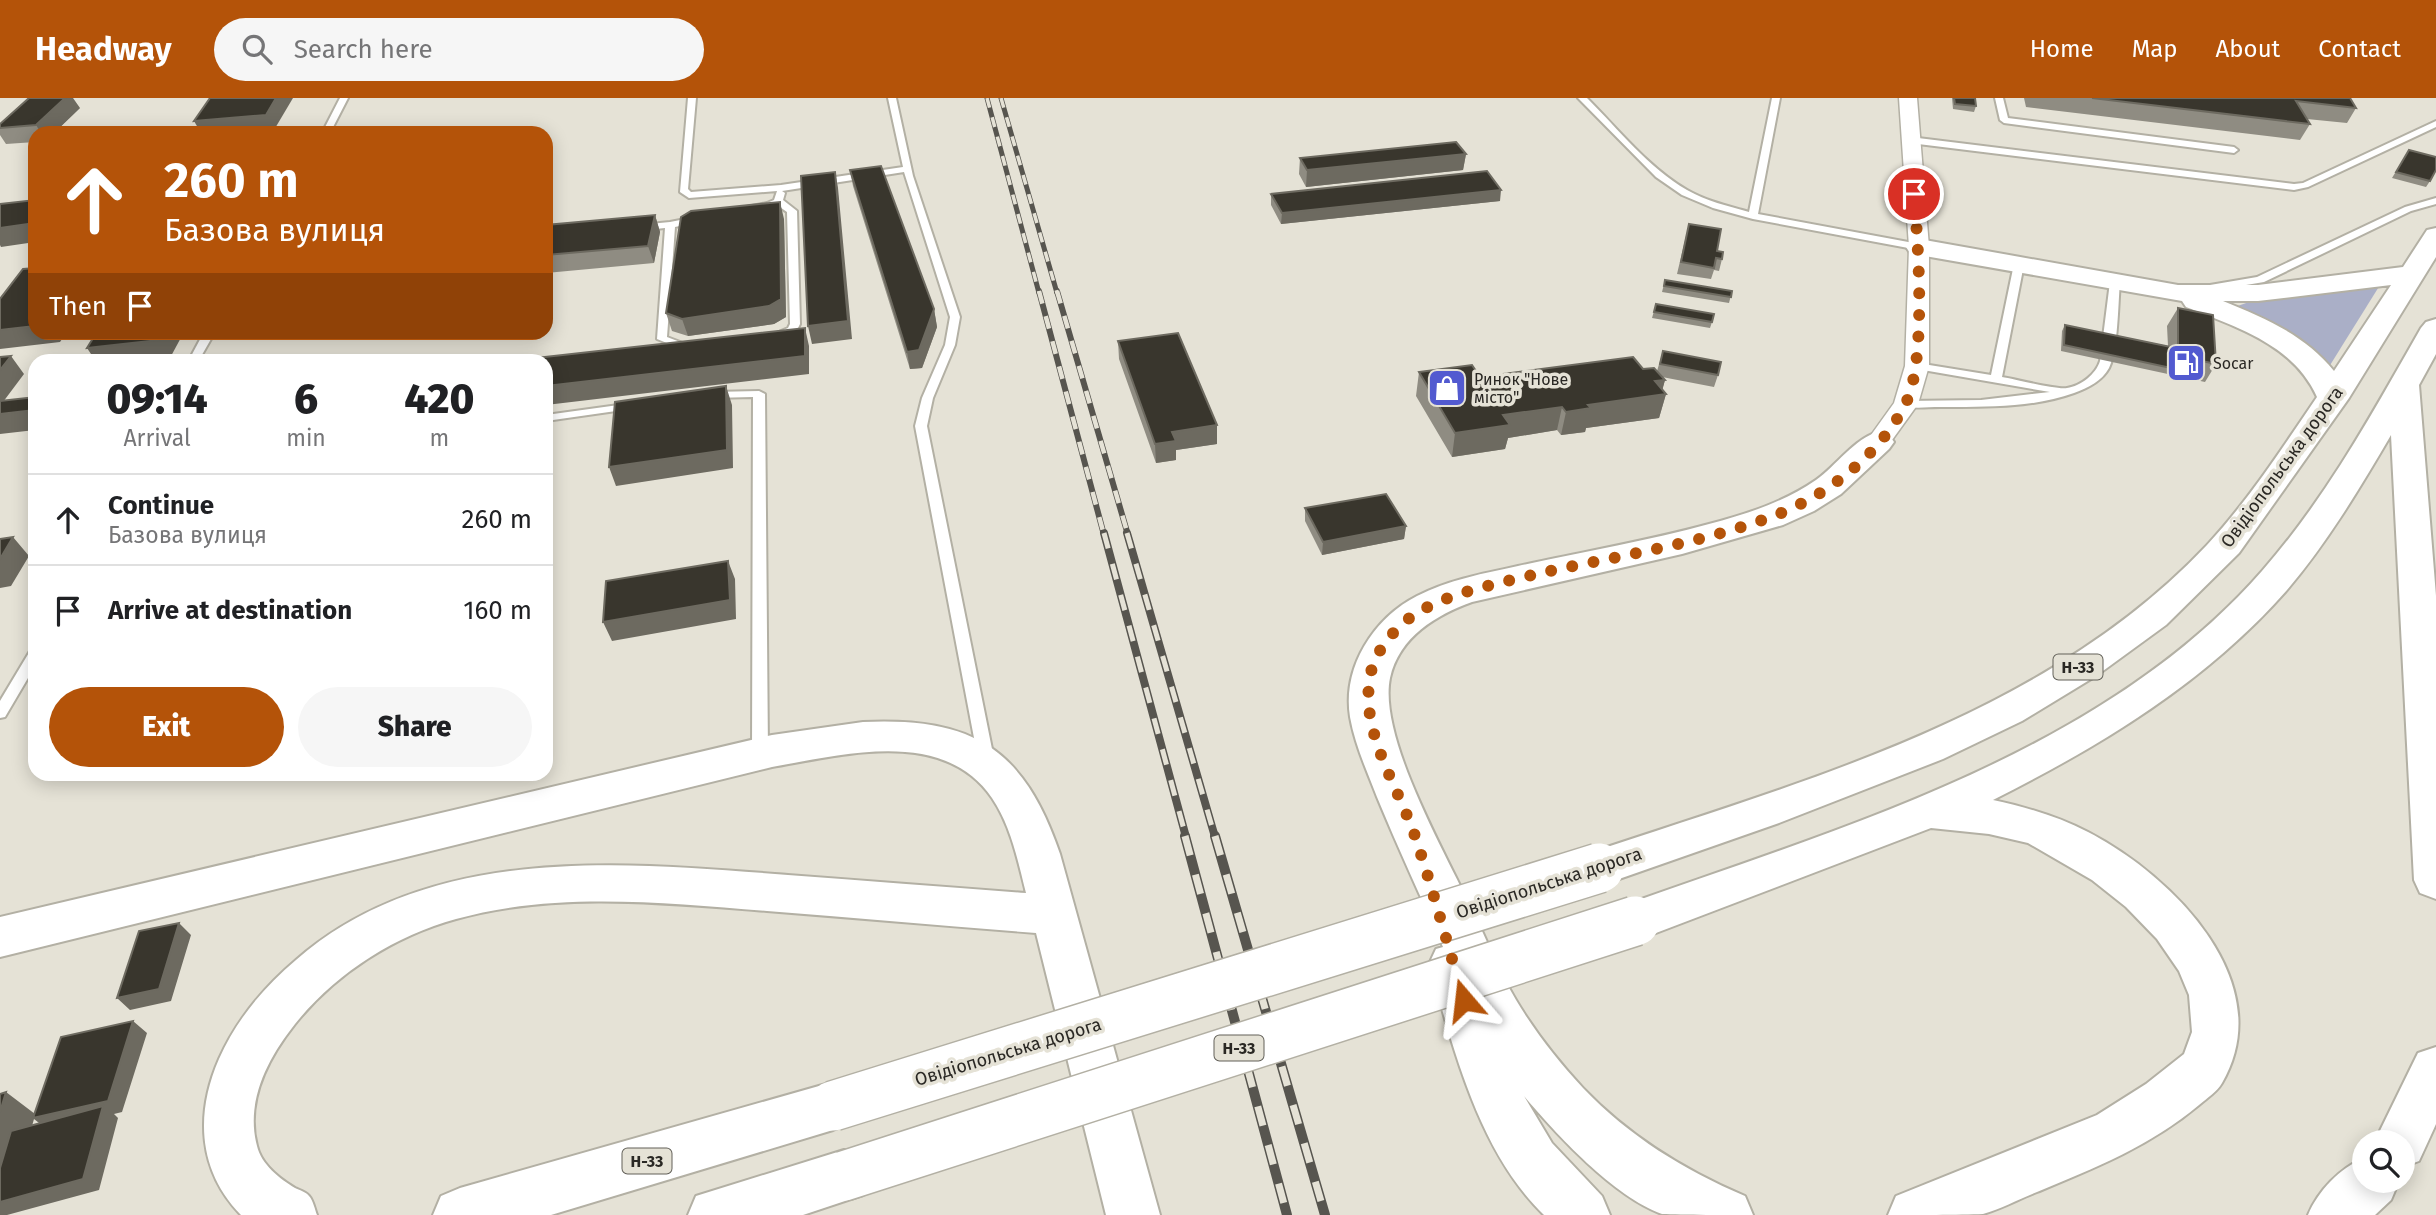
<!DOCTYPE html>
<html lang="en">
<head>
<meta charset="utf-8">
<style>
	body { margin:0; font-family:"Fira Sans",sans-serif; background:#f6f6f6; color:#202124; height:100vh; display:flex; flex-direction:column; font-size:26px; white-space:nowrap }
	* { box-sizing:border-box; margin:0 }
	p { font-size:23px; color:#757577 }
	.icon { flex:none; width:38px; height:38px; fill:none; stroke:currentColor; stroke-width:2; stroke-linecap:round; stroke-linejoin:round }
	.map { position:relative; flex:1; overflow:hidden }
	.side { position:absolute; left:28px; top:256px; width:525px; height:427px; display:flex; flex-direction:column; background:#fff; border-radius:21px; box-shadow:0 4px 18px #0003 }
	.side>* { flex:none }
	.top-card { position:absolute; left:28px; top:28px; width:525px; height:214px; border-radius:21px; box-shadow:0 4px 18px #0003; background:#b45309; color:#fff; overflow:hidden }
	.fabs { position:absolute; left:2352px; top:1032px; display:grid; gap:14px }
	.fabs a { display:grid; place-items:center; width:63px; height:63px; border-radius:50%; background:#fff; box-shadow:0 4px 18px #0003; font-size:35px }
	.pin { position:absolute; display:grid; place-items:center; width:60px; height:60px; color:#fff; margin:-30px; border:4px solid #fff; border-radius:50%; box-shadow:0 2px 7px #0007 }
	.me { position:absolute; width:77px; margin:-38px; rotate:343deg; stroke-linejoin:round; filter:drop-shadow(0 0 5px #0008) }
	.turn { display:flex; align-items:center; gap:24px; height:147px; padding:0 21px; font-size:32px }
	.turn .icon { width:91px; height:91px; stroke-width:2.5 }
	.turn b { display:block; font-size:49px; line-height:60px }
	.then { display:flex; align-items:center; height:66px; padding:0 21px; background:#0003; gap:14px; font-size:26px }
	.eta { display:flex; justify-content:space-evenly; align-items:center; height:119px; text-align:center }
	.eta b { font-size:42px; font-weight:800; line-height:49px }
	.cta { display:flex; gap:14px; margin-top:auto; padding:14px 21px }
	.cta a { flex:1; height:80px; border-radius:42px; background:#b45309; color:#fff; font-size:28px; font-weight:800; line-height:80px; text-align:center }
	.cta a+a { background:#f6f6f6; color:#202124 }
	ul { padding:0; list-style:none }
	li { display:flex; align-items:center; gap:21px; height:91px; padding:0 21px; border-top:2px solid #e0e0e0 }
	li div { flex:1 }
	li b { display:block; font-size:26px }
	li em { font-style:normal }
	header { display:flex; align-items:center; gap:42px; box-sizing:border-box; height:98px; padding:0 35px; background:#b45309; color:#fff }
	header strong { font-size:33px }
	nav { display:flex; gap:38px; margin-inline-start:auto; font-size:24px }
	.search { width:490px; height:63px; background:#f6f6f6; display:flex; align-items:center; gap:18px; box-sizing:border-box; padding:0 24px; border-radius:38px; color:#757577; font-size:26px }
	.map>svg:first-child { display:block }
	.green { fill:#aaafc7 }
	.lines { fill:none; stroke-linecap:round; stroke-linejoin:round }
	.lane-casing { stroke:#b3b0a4; stroke-width:4 }
	.street-casing { stroke:#b3b0a4; stroke-width:3 }
	.primary-casing { stroke:#b3b0a4; stroke-width:4 }
	.lane { fill:#fff; fill-rule:evenodd }
	.street { fill:#fff; fill-rule:evenodd }
	.primary { fill:#fff; fill-rule:evenodd }
	.rail-far3-casing { stroke:#57554f; stroke-width:5 }
	.rail-far2-casing { stroke:#57554f; stroke-width:6 }
	.rail-far1-casing { stroke:#57554f; stroke-width:8 }
	.rail-casing { stroke:#57554f; stroke-width:10 }
	.rail-far3 { stroke:#e5e2d6; stroke-width:3.5; stroke-dasharray:10; stroke-linecap:butt }
	.rail-far2 { stroke:#e5e2d6; stroke-width:4.5; stroke-dasharray:13; stroke-linecap:butt }
	.rail-far1 { stroke:#e5e2d6; stroke-width:5; stroke-dasharray:16; stroke-linecap:butt }
	.rail { stroke:#e5e2d6; stroke-width:7; stroke-dasharray:20; stroke-linecap:butt }
	.primary-bridge-casing { stroke:#b3b0a4; stroke-width:52; stroke-linecap:butt }
	.primary-bridge { stroke:#fff; stroke-width:49 }
	.wall { fill:#8f8c82 }
	.shaded-wall { fill:#6d6a60; fill-rule:evenodd }
	.building { fill:#39362d; stroke:#6d6a60; stroke-width:2 }
	.route { stroke:#b45309; stroke-width:12; stroke-dasharray:0 21.6 }
	.labels { text-anchor:middle; stroke-width:7; stroke-linejoin:round; paint-order:stroke }
	.far-poi-label { font-size:16px; fill:#2a2824; stroke:#e5e2d6; text-anchor:start }
	.shield { fill:#e5e2d6; stroke:#626059; stroke-width:2 }
	.shield-label { font-size:16px; font-weight:bold; fill:#2a2824 }
	.street-label { font-size:18px; fill:#2a2824; stroke:#e5e2d6 }
</style>
</head>
<body>
<header>
<strong>Headway</strong>
<div class="search"><svg class="icon" aria-label="search" viewBox="0 0 24 24"><circle cx="10" cy="10" r="6"/><path d="M15 15l6 6"/></svg>Search here</div>
<nav><a>Home</a><a>Map</a><a>About</a><a>Contact</a></nav>
</header>
<div class="map">
<svg width="2436" height="1117" viewBox="0 0 2436 1117">
	<rect width="100%" height="100%" fill="#e5e2d6"/>
	<path class="green" d="M2380,187L2327,272L2232,210L2249,204Z"/>
	<g class="lines">
		<g class="lane-casing">
			<path id="lane" d="M340,0H348L330,35H322Z
				M688,0H696L688,91L691,94L781,87L903,69L888,0H896L913,78L960,219L955,247L933,300L927,328L994,661L991,665H981L978,661L915,328L922,300L945,247L950,219L904,74L782,93L785,95L783,102L797,113L800,226L796,234L777,240L772,237L788,230L790,226L787,114L777,107L675,129L667,239L688,247L689,249L684,252L657,241L665,130L546,142V136L670,124L767,105L774,102L777,93L689,100L680,94Z
				M1578,0H1587C1618,31 1649,70 1687,92C1706,103 1728,108 1749,114L1772,0H1780L1758,116L1919,146L1924,149L1919,152L1753,121L1713,110L1682,97L1656,79Z
				M1995,0H2003L2008,20L2234,49L2238,52L2234,55L2004,25L2000,22Z
				M2436,23V29L2308,89L2294,92L1910,45L1906,42L1910,39L2294,86L2303,85Z
				M2436,100V106L2411,113L2264,184L2210,193L2205,190L2210,187L2257,179L2405,109Z
				M2019,163L2024,166L2002,279C2015,281 2057,292 2067,290C2081,288 2096,276 2100,263L2110,184L2115,181L2120,184C2118,206 2118,252 2109,270C2102,283 2088,290 2074,295C2033,310 1984,309 1940,309C1927,309 1914,311 1902,308V304L1906,303L1981,302L2050,294L1917,271L1912,268L1917,265L1991,277L2014,166Z
				M204,234H215L199,262H189Z
				M759,293L765,296L768,656L765,660H755L752,656L753,299L712,300L706,297L712,294Z
				M633,305L639,308L637,310L546,323V317Z
				M35,551V568L5,619L0,620V603L30,553Z"/>
		</g>
		<g class="street-casing">
			<path id="street" d="M1899,0H1917L1929,149V268L1918,306L1887,349H1869L1866,344L1894,305L1905,268L1909,149Z"/>
		</g>
		<g class="primary-casing">
			<path id="primary" d="M2436,130V159L2349,300L2239,455L2166,527L2096,578L2022,623L1943,661L1779,725L1599,788L1583,783L1577,770L1583,757C1800,684 2044,620 2207,447C2248,403 2283,349 2317,299C2293,246 2236,229 2186,209L2182,203L1919,157L1910,155L1906,149L1910,143L1919,141L2178,187H2258L2403,169L2427,132ZM2391,187L2334,273C2305,237 2265,220 2223,203H2258Z
				M2436,221V256L2419,287L2436,498V801L2420,795L2414,782L2391,337C2360,390 2327,445 2287,492C2205,585 2102,647 1993,702C2026,709 2059,719 2088,734C2173,778 2280,885 2222,985C2217,994 2207,1000 2199,1007C2150,1048 2095,1070 2037,1094C2019,1101 2001,1111 1983,1116C1961,1117 1912,1117 1888,1117L1896,1098L2097,1017L2146,986L2184,956L2192,934L2189,897L2179,873L2157,841L2126,809L2092,782L2028,745L1989,736L1931,730L1635,843L1619,837L1612,823L1619,809C1840,730 2102,656 2262,473C2327,399 2373,314 2421,230L2426,224Z
				M1878,334L1889,337L1894,344L1889,351L1841,396L1814,413L1783,427L1682,456L1472,504C1436,517 1399,539 1390,580C1378,639 1446,756 1472,812C1487,842 1499,874 1516,902C1535,934 1558,963 1583,990C1630,1039 1684,1072 1745,1098L1753,1117C1733,1117 1679,1117 1662,1116C1614,1099 1556,1036 1524,998L1552,1045L1602,1098L1610,1117H1544C1478,1053 1454,951 1429,866L1436,851L1443,849C1421,799 1398,750 1377,699C1367,673 1355,647 1350,619C1342,569 1374,520 1417,498C1448,482 1485,475 1518,468C1582,454 1647,443 1709,426C1747,416 1784,404 1816,382C1836,368 1855,340 1878,334Z
				M863,624C974,619 1024,651 1060,756L1160,1117H1106L1036,835C946,828 857,820 767,813C665,805 556,793 456,821C394,838 335,876 295,926C268,960 245,1003 257,1048C261,1066 280,1081 295,1090C299,1092 306,1094 309,1098C313,1102 315,1112 317,1117H241C198,1073 195,1016 219,961C237,921 263,890 296,862C430,745 624,764 788,777C867,783 946,789 1026,795C1018,763 1011,728 992,700C944,629 842,657 772,669L0,859V819L772,637Z
				M2436,949V1026L2419,1063L2403,1069V1045H2374L2418,955Z
				M833,984L851,991L859,1008L851,1025L833,1032L551,1117H433L441,1098L460,1090Z
				M844,1052L863,1059L871,1078L863,1097L803,1117H688L696,1098Z
				M2364,1060V1083H2399L2391,1102L2375,1117H2308C2318,1093 2340,1070 2364,1060Z"/>
		</g>
		<use href="#lane" class="lane"/>
		<use href="#street" class="street"/>
		<use href="#primary" class="primary"/>
		<g class="rail-far3-casing">
			<path id="rail-far3" d="M987,0L1039,195
				M1001,0L1057,195"/>
		</g>
		<g class="rail-far2-casing">
			<path id="rail-far2" d="M1039,193L1104,437
				M1057,193L1128,437"/>
		</g>
		<g class="rail-far1-casing">
			<path id="rail-far1" d="M1104,435L1186,739
				M1127,435L1215,739"/>
		</g>
		<g class="rail-casing">
			<path id="rail" d="M1185,738L1287,1117
				M1215,738L1325,1117"/>
		</g>
		<use href="#rail-far3" class="rail-far3"/>
		<use href="#rail-far2" class="rail-far2"/>
		<use href="#rail-far1" class="rail-far1"/>
		<use href="#rail" class="rail"/>
		<g class="primary-bridge-casing">
			<path id="primary-bridge" d="M833,1008L1599,770
				M844,1078L1635,823"/>
		</g>
		<use href="#primary-bridge" class="primary-bridge"/>
	</g>
	<path class="wall" d="M1952,0H1975L1976,8L1974,14L1953,11Z
		M2024,0H2350L2356,10L2347,25L2307,21L2310,26L2300,42L2026,9Z
		M80,10L54,35H35V44L6,46L0,37V26Z
		M2409,52L2430,83L2426,89L2392,80Z
		M1466,56L1463,72L1306,89L1299,76L1300,60Z
		M850,72L934,211L937,229L922,270L910,271L853,88Z
		M1271,96L1500,103L1281,126L1271,107Z
		M655,117L660,134L654,165L546,175V127Z
		M784,121L786,219L774,226L688,238L672,233L666,215Z
		M1686,138L1717,153L1722,161L1719,173L1714,172L1711,181L1677,176Z
		M1665,182L1732,193L1729,205L1662,194Z
		M1656,206L1712,224L1710,230L1652,220Z
		M2178,210L2216,266L2205,284L2061,253L2062,233L2065,227L2168,248L2167,228Z
		M1118,243L1217,346L1176,352V362L1156,365L1119,261Z
		M1663,253L1718,277L1714,289L1662,279L1665,282L1662,292L1666,296L1659,320L1586,330L1585,334L1561,337L1557,332L1508,340L1505,351L1452,359L1416,298L1419,274L1480,279L1643,271L1657,273Z
		M1305,410L1406,428L1404,441L1322,457L1305,423Z"/>
	<path class="shaded-wall" d="M65,0H73L80,10L54,35H41L36,27Z
		M276,0H293L274,32L247,35H201L194,23Z
		M1466,56L1463,72L1306,89L1307,72Z
		M835,74L838,90L852,241L812,246L808,228Z
		M1501,92L1500,103L1281,126L1282,115Z
		M780,104L784,121L786,219L774,226L688,238L682,221Z
		M655,117L660,134L654,165L648,148Z
		M35,125V144L1,149L0,147V130Z
		M934,211L937,229L922,270L910,271L907,254Z
		M35,228V234H67L60,244L0,251V232Z
		M805,230L809,248V276L546,307V288Z
		M163,234H184L170,260L146,262H95L87,250Z
		M11,258L24,276L0,308V272Z
		M1665,282L1661,297L1666,296L1659,320L1586,330L1585,334L1561,337L1566,314L1588,307L1655,283Z
		M726,288L732,307L733,370L616,388L609,369Z
		M1562,309L1557,332L1508,340L1505,351L1452,359L1455,335L1503,317Z
		M35,312V332L0,336V316Z
		M1217,327V346L1176,352V362L1156,365L1155,346L1172,334Z
		M1406,428L1404,441L1322,457L1323,444Z
		M13,439L29,458L11,488L0,490V461Z
		M728,463L735,481L736,521L612,543L603,524Z
		M179,825L191,837L171,903L130,912L117,900Z
		M133,923L147,935L122,1014L114,1016L118,1020L99,1092L7,1117H0V1014L6,994L35,1016ZM34,1021L48,1032L11,1101Z"/>
	<path class="building" d="M29,0H65L36,27L0,30V26Z
		M210,0H276L266,17L194,23Z
		M1954,0H1975L1976,8L1955,6Z
		M2092,0H2350L2356,10L2296,3L2310,26Z
		M1456,44L1466,56L1307,72L1300,60Z
		M2409,52L2436,59V72L2430,83L2396,74Z
		M881,68L934,211L919,252L907,254L850,72Z
		M1487,73L1501,92L1282,115L1271,96Z
		M835,74L848,223L808,228L801,78Z
		M35,102V125L0,130V106Z
		M780,104L781,201L769,208L682,221L666,215L681,119L691,113Z
		M655,117L648,148L546,157V127Z
		M1689,126L1721,131L1717,153L1723,154L1722,161L1716,160L1714,170L1681,164Z
		M35,170V228L0,232V201L23,171Z
		M1665,182L1732,193L1731,199L1664,188Z
		M1656,206L1714,216L1712,224L1654,214Z
		M2178,210L2213,217L2216,266L2178,258Z
		M2065,227L2171,249V270L2064,247Z
		M805,230V258L546,288V262H518Z
		M97,234H163L159,242L87,250Z
		M1178,235L1217,327L1172,334L1176,343L1155,346L1118,243Z
		M1663,253L1721,264L1718,277L1660,266Z
		M11,258L0,272V259Z
		M1633,259L1643,271L1654,270L1665,282L1655,283L1666,296L1588,307L1591,310L1566,314L1562,309L1503,317L1510,327L1455,335L1419,274L1472,267L1480,279Z
		M726,288L727,352L609,369L615,304Z
		M35,299V312L0,316V303Z
		M1386,396L1406,428L1323,444L1305,410Z
		M13,439L0,461V441Z
		M728,463L730,502L603,524L606,483Z
		M179,825L159,891L117,900L139,833Z
		M133,923L108,1003L33,1020L61,939Z
		M6,994L0,1014V996Z
		M103,1008L83,1081L0,1104V1070L11,1033Z"/>
	<g class="lines">
		<path class="route" d="M1464,902C1448,848 1433,792 1415,738C1397,686 1358,631 1371,574C1377,549 1400,524 1422,512C1459,492 1501,485 1541,475C1617,458 1698,446 1771,419C1825,399 1878,359 1905,307C1927,265 1918,145 1914,96"/>
	</g>
	<defs>
		<g id="fuel-square" transform="scale(2.0125)"><rect x="-9" y="-9" width="18" height="18" rx="4" fill="#525ad0" stroke="#e5e2d6"/><path d="M-5.5-6h7V0h2V4h1.3V-2.5L3-4.5l.8-.8L6-3V5H2.5V1h-1V6h-7ZM-4.2-4.7v3.2H.2V-4.7Z" fill="#fff"/></g>
		<g id="shop-square" transform="scale(2.0125)"><rect x="-9" y="-9" width="18" height="18" rx="4" fill="#525ad0" stroke="#e5e2d6"/><path d="M-5-2.5h2.3a2.7 3.5 0 0 1 5.4 0H5L5.5 6h-11ZM-1.5-2.5h3a1.5 2.3 0 0 0-3 0Z" fill="#fff"/></g>
	</defs>
	<g fill-rule="evenodd">
		<use href="#fuel-square" x="2186" y="265"/>
		<use href="#shop-square" x="1447" y="290"/>
	</g>
	<g class="labels">
		<g class="far-poi-label">
			<text x="2213" y="271">Socar</text>
			<text x="1474" y="287">Ринок "Нове<tspan x="1474" dy="18">місто"</tspan></text>
		</g>
		<g class="shield">
			<rect x="2053.5" y="556.5" width="49" height="25" rx="5"/>
			<rect x="1214.5" y="937.5" width="49" height="25" rx="5"/>
			<rect x="622.5" y="1050.5" width="49" height="25" rx="5"/>
		</g>
		<g class="shield-label">
			<text x="2078" y="575">Н-33</text>
			<text x="1239" y="956">Н-33</text>
			<text x="647" y="1069">Н-33</text>
		</g>
		<g class="street-label">
			<text transform="translate(2282 369) rotate(-54)" y="6">Овідіопольська дорога</text>
			<text transform="translate(1549 785) rotate(-18)" y="6">Овідіопольська дорога</text>
			<text transform="translate(1008 954) rotate(-17)" y="6">Овідіопольська дорога</text>
		</g>
	</g>
</svg>
<div class="fabs">
<a><svg class="icon" aria-label="search" viewBox="0 0 24 24"><circle cx="10" cy="10" r="6"/><path d="M15 15l6 6"/></svg></a>
</div>
<div class="pin" style="left:1914px;top:96px;background:#d93025"><svg class="icon" aria-label="arrive" viewBox="0 0 24 24"><path d="M6 21V4h12l-3 4 3 4H6"/></svg></div>
<svg class="me" style="left:1464px;top:902px" viewBox="-20 -20 40 40"><path d="M0-17L14 15 0 8-14 15z" fill="#b45309" stroke="#fff" stroke-width="4"/></svg>
<div class="top-card">
<div class="turn"><svg class="icon" aria-label="ahead" viewBox="0 0 24 24"><path d="M12 20V5M6 11l6-6 6 6"/></svg><div><b>260 m</b>Базова вулиця</div></div>
<div class="then">Then<svg class="icon" aria-label="arrive" viewBox="0 0 24 24"><path d="M6 21V4h12l-3 4 3 4H6"/></svg></div>
</div>
<section class="side">
<div class="eta">
<div><b>09:14</b><p>Arrival</p></div>
<div><b>6</b><p>min</p></div>
<div><b>420</b><p>m</p></div>
</div>
<ul>
<li><svg class="icon" aria-label="ahead" viewBox="0 0 24 24"><path d="M12 20V5M6 11l6-6 6 6"/></svg><div><b>Continue</b><p>Базова вулиця</p></div><em>260 m</em></li>
<li><svg class="icon" aria-label="arrive" viewBox="0 0 24 24"><path d="M6 21V4h12l-3 4 3 4H6"/></svg><div><b>Arrive at destination</b></div><em>160 m</em></li>
</ul>
<div class="cta"><a>Exit</a><a>Share</a></div>
</section>
</div>
</body>
</html>
